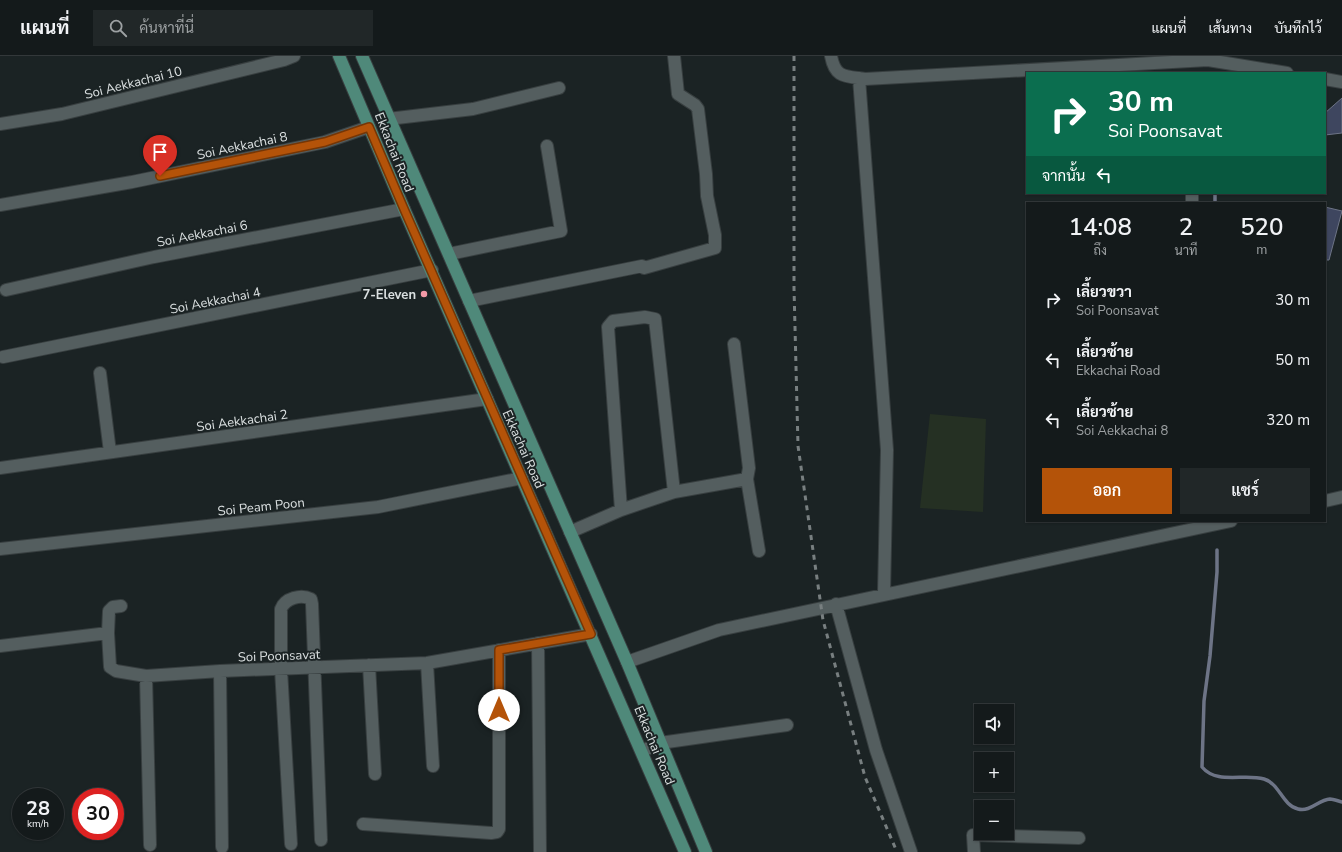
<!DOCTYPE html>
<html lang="th">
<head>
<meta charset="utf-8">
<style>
	body { margin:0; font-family:"Nunito Sans",Sarabun,sans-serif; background:#212728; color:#f1f3f6; height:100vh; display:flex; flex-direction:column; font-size:15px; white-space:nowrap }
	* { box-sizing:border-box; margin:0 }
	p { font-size:13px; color:#9da1a3 }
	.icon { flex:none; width:22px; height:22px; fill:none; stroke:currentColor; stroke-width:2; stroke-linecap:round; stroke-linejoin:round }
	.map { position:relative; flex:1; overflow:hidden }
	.drawer { position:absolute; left:1026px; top:146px; width:300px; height:320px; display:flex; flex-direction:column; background:#141a1b; border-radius:0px; box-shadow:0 1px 3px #0004,0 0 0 1px #33383a }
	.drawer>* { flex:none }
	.banner { position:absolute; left:1026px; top:16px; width:300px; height:122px; border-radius:0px; box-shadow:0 1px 3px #0004,0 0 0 1px #33383a; background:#0b6e4f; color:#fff; overflow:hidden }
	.buttons { position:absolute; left:974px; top:648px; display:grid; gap:8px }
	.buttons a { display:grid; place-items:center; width:40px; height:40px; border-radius:0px; background:#141a1b; box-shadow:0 1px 3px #0004,0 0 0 1px #33383a; font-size:20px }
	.speed { position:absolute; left:12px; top:732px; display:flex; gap:8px; font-size:20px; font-weight:700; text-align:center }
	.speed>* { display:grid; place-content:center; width:52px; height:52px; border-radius:50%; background:#141a1b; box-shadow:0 1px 3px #0004,0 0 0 1px #33383a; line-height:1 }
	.speed small { font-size:10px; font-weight:400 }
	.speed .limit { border:6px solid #d22; background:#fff; color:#111 }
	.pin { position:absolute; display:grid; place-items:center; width:34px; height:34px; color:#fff; margin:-41px -17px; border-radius:50% 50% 50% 0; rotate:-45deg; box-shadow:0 0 4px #0007 }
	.pin .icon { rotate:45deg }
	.me { position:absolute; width:44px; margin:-22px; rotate:0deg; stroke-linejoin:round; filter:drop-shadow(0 0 3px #0008) }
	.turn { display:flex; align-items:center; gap:14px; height:84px; padding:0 16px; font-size:18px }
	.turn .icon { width:52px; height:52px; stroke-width:2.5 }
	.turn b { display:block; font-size:28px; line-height:34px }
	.then { display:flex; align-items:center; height:38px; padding:0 16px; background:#0003; gap:8px; font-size:15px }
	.eta { display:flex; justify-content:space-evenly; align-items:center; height:68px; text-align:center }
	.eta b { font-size:24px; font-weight:600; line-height:28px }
	.primary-button { display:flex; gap:8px; margin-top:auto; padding:8px 16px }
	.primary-button a { flex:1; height:46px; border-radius:0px; background:#b45309; color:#fff; font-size:16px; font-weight:600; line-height:46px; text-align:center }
	.primary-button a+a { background:#212728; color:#f1f3f6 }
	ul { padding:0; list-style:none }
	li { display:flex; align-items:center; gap:12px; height:60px; padding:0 16px }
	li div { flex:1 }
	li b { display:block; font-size:15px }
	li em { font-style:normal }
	header { display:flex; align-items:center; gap:24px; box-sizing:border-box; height:56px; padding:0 20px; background:#141a1b; border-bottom:1px solid #33383a }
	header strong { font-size:19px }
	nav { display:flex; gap:22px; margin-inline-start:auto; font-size:14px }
	.search { width:280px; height:36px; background:#212728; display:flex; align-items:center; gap:10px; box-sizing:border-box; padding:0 14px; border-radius:0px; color:#9da1a3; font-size:15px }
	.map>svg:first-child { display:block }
	.green { fill:#253023 }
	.water { fill:#3e465f; stroke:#6d7486 }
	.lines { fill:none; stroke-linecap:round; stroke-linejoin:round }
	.stream { stroke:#6d7486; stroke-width:3.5 }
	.minor-casing { stroke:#383f40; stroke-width:14 }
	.major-casing { stroke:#383f40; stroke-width:14 }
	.minor { stroke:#545e5f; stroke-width:12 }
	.major { stroke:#4f897a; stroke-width:12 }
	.rail { stroke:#787f80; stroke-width:3; stroke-dasharray:5 5; stroke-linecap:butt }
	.route-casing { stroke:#753606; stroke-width:10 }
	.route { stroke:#b45309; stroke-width:7 }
	.poi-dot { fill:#f39aa7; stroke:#1b2324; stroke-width:1.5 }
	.labels { text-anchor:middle; stroke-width:4; stroke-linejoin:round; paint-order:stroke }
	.street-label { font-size:13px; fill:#dbe0e1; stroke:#1b2324 }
	.poi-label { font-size:13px; font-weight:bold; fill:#dbe0e1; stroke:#1b2324; text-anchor:end }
</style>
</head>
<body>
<header>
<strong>แผนที่</strong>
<div class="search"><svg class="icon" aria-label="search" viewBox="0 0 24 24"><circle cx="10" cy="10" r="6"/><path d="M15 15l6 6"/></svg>ค้นหาที่นี่</div>
<nav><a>แผนที่</a><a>เส้นทาง</a><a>บันทึกไว้</a></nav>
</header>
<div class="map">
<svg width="1342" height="796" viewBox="0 0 1342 796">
	<rect width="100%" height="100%" fill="#1b2324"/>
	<path class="green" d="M930,358L986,363L983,456L920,452Z"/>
	<path class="water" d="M1342,42V77L1325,79V57Z
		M1325,151L1342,155L1329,204H1325Z"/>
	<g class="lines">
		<path class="stream" d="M1215,137V147
			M1217,494V516L1210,600L1204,645L1202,711C1217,729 1244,717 1264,723C1280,728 1282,749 1298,753C1311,756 1318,744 1330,743C1333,743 1338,745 1342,746"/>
		<g class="minor-casing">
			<path id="minor" d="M831,0C835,22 845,20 865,23L1208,4L1287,17
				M859,22L887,394L884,538
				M1325,23L1342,26
				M388,63L473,53L559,32
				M0,68L62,58L284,4L294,0
				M1192,137V147
				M0,149L132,126L325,86L369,71
				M449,198L561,175L547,90
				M6,234L154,201L404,153
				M469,245L642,210L644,212L715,192V179L707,140L706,118L698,53L695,49L678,38L674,0
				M734,288L749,412L747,423L759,495
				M3,301L432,214
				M100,317L110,396
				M0,412L487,343
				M1325,445L1342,441
				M621,454L608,271L613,265L645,261L655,263L674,436
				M570,476L621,454L674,436L747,423
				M0,493L378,451L522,422
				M836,548L876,694L911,796
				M108,577L109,555L113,551L121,550
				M538,587L540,796
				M0,590L108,577L110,611L116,615L146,620L220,615L427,607L591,578
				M627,606L719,574L1231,465
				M427,607L433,710
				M369,609L375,718
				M220,615L222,791
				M146,620L150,789
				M642,695L660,687L787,669
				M363,768L491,777L497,776L499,773V594
				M291,788L281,613V553C285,542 301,538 311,543L312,548L321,784
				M974,796L973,779L1079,782"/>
		</g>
		<g class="major-casing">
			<path id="major" d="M339,0L404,153L685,796
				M362,0L627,606L706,796"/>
		</g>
		<use href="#minor" class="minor"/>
		<use href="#major" class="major"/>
		<path class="rail" d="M794,0V232L798,390L823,564L865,721L897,796"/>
	</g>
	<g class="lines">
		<g class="route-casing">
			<path id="route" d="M160,120L325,86L369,71L404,153L591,578L499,594V654"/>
		</g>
		<use href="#route" class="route"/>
	</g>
	<circle class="poi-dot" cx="424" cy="238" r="4"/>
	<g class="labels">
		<g class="street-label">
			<text transform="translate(133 26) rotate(-14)" y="5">Soi Aekkachai 10</text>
			<text transform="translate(242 89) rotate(-12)" y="5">Soi Aekkachai 8</text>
			<text transform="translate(395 96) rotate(68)" y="5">Ekkachai Road</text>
			<text transform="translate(202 177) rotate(-11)" y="5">Soi Aekkachai 6</text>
			<text transform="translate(215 244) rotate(-11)" y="5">Soi Aekkachai 4</text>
			<text transform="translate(242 364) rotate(-8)" y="5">Soi Aekkachai 2</text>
			<text transform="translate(524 393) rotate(66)" y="5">Ekkachai Road</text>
			<text transform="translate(261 450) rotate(-6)" y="5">Soi Peam Poon</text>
			<text transform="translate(279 599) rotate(-2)" y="5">Soi Poonsavat</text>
			<text transform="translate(655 689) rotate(67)" y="5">Ekkachai Road</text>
		</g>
		<g class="poi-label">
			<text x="416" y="243">7-Eleven</text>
		</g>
	</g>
</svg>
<div class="buttons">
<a><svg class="icon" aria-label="sound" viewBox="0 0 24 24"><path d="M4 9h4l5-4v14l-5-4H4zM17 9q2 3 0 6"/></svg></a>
<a>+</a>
<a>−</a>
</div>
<div class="speed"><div>28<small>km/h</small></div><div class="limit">30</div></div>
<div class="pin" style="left:160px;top:120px;background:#d93025"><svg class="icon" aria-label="arrive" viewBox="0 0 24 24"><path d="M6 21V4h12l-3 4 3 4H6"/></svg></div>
<svg class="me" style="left:499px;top:654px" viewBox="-20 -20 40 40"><circle r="19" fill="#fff"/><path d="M0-13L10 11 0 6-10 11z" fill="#b45309"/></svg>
<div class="banner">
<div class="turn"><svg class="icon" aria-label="right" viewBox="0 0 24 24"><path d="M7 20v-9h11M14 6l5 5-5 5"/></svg><div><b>30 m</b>Soi Poonsavat</div></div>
<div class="then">จากนั้น<svg class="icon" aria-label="left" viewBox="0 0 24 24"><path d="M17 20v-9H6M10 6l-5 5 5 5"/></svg></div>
</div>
<section class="drawer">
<div class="eta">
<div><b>14:08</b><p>ถึง</p></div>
<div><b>2</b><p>นาที</p></div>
<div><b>520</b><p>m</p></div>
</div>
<ul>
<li><svg class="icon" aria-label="right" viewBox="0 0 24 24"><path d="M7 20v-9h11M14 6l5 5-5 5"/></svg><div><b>เลี้ยวขวา</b><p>Soi Poonsavat</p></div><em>30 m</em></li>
<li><svg class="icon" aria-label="left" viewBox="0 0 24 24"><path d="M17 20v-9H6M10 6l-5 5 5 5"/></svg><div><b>เลี้ยวซ้าย</b><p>Ekkachai Road</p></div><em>50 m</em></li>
<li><svg class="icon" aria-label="left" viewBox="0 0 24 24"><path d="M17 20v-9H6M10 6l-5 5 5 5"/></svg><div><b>เลี้ยวซ้าย</b><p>Soi Aekkachai 8</p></div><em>320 m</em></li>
</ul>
<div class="primary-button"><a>ออก</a><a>แชร์</a></div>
</section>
</div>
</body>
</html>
